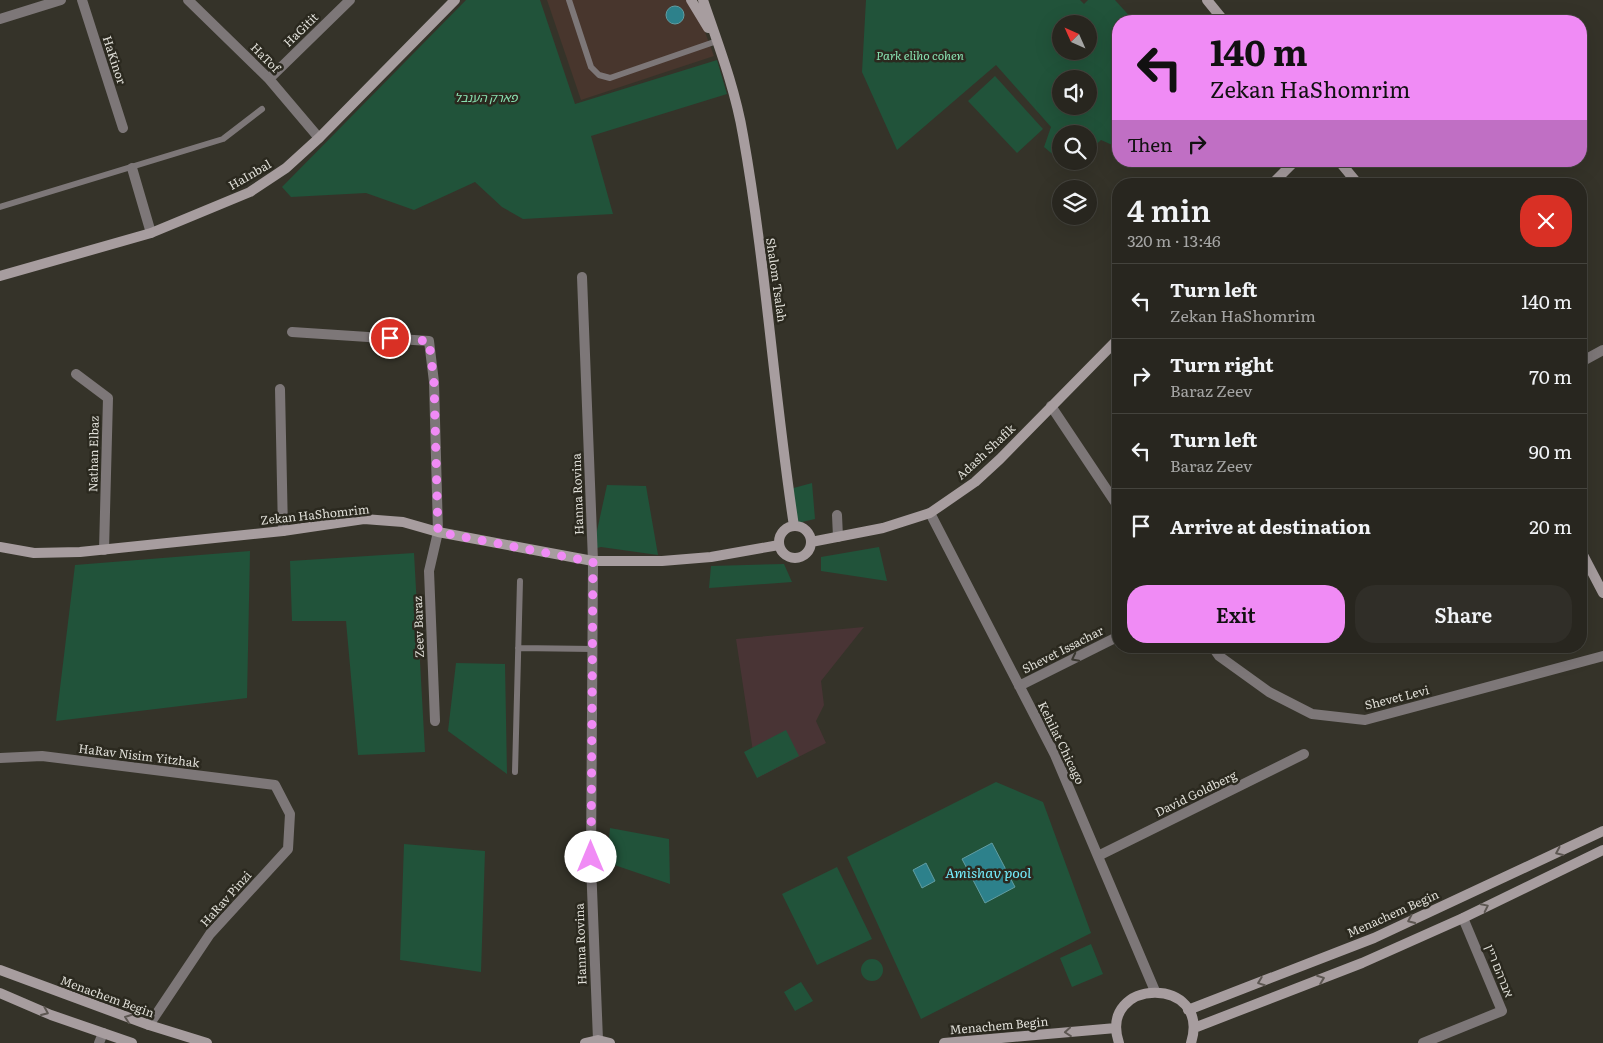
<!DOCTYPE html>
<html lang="en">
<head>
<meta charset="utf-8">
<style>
	body { margin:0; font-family:Literata,"Noto Sans Hebrew",serif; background:#302e28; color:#f1f3f6; height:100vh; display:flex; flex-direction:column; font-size:19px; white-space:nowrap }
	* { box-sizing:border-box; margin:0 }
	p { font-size:16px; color:#a5a5a4 }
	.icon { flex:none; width:28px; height:28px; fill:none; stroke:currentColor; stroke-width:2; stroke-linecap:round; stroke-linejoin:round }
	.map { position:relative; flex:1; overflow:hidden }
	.side { position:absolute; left:1112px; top:178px; width:475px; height:475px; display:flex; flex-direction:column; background:#28261f; border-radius:20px; box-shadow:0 5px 20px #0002,0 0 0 1px #44433d }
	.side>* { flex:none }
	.hud { position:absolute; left:1112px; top:15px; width:475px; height:152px; border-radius:20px; box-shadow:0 5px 20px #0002,0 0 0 1px #44433d; background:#f08bf5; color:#111; overflow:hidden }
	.needle { width:32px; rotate:315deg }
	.tools { position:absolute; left:1052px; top:15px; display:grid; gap:10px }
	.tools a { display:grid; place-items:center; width:45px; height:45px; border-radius:50%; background:#28261f; box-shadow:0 5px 20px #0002,0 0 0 1px #44433d; font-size:25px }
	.pin { position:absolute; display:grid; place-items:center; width:42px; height:42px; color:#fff; margin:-21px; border:2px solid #fff; border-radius:50%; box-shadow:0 1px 5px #0007 }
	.me { position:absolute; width:55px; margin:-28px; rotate:0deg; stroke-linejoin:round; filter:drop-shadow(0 0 4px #0008) }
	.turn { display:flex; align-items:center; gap:18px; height:105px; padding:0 15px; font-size:22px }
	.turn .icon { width:65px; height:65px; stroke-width:2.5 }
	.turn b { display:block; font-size:35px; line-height:42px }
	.then { display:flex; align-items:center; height:48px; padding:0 15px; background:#0003; gap:10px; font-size:19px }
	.round { display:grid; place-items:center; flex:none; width:52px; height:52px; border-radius:20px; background:#302e28 }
	.headline { display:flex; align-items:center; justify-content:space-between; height:85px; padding:0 15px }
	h1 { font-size:30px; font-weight:600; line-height:38px }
	.action { display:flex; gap:10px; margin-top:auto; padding:10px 15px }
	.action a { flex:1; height:58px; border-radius:20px; background:#f08bf5; color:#111; font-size:20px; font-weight:600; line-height:58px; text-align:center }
	.action a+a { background:#302e28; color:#f1f3f6 }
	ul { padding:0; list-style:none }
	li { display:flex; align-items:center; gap:15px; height:75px; padding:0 15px; border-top:1px solid #44433d }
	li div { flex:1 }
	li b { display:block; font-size:19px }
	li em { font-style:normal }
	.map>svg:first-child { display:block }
	.commercial { fill:#48362d }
	.education { fill:#493435 }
	.green { fill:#21533a; fill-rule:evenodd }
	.water { fill:#2d818b; stroke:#629da2 }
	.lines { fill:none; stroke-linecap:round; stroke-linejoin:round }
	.lane { stroke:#7d7778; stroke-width:6 }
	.street { stroke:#7d7778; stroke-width:10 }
	.secondary { stroke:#a79d9f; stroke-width:10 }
	.oneway { stroke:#3b3931 }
	.oneway2 { stroke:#5d5752 }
	.route { stroke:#f08bf5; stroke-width:9; stroke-dasharray:0 16.2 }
	.labels { text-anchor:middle; stroke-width:5; stroke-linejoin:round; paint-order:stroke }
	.street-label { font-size:12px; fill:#dfded7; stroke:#2b291f }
	.park-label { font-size:12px; font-style:italic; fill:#88e0b0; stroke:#2b291f }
	.water-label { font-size:14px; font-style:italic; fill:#74ecfc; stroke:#2b291f }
</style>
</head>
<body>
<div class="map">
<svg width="1603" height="1043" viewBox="0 0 1603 1043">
	<rect width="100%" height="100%" fill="#353329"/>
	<path class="commercial" d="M547,0H693L714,56L581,100Z"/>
	<path class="education" d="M864,627L821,681L824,705L816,721L826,743L757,778L736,639Z"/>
	<path class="green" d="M466,0H540L575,104L717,60L727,94L591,136L613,214L523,219L502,207L475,182L414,210L366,193L291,197L282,187Z
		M866,0H1080L1084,4L1088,0H1115L1134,21H1119V148L1101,140L1089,151V134H1061V161H1076L1069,168L1044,147L1051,127L996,65L897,150L862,72ZM1061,24H1089V51H1061ZM1061,79H1089V106H1061Z
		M995,76L1043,129L1017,153L968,101Z
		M812,483L815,519L793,524L790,489Z
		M607,485L646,486L658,555L601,547L593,549Z
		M879,547L887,581L821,571V557Z
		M250,551L247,698L56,721L75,565Z
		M414,553L425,752L358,755L346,621H292L290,561Z
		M784,564L792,582L709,588L711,566Z
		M456,663L505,664L507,774L448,731Z
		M786,730L799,756L757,778L744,752Z
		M996,782L1043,802L1091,933L921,1019L847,857Z
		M610,828L669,839L670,884L591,857L607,858Z
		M404,844L485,851L481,972L400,960Z
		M837,867L872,939L817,965L782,894Z
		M1091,944L1103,974L1072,987L1060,958Z
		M861 970a11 11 0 1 1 22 0a11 11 0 1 1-22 0Z
		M801,982L813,1001L795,1011L784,992Z"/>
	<path class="water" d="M666 15a9 9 0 1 1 18 0a9 9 0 1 1-18 0Z
		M992,843L1015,887L985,903L962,859Z
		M926,863L935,881L922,888L913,870Z"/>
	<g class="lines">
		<path class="lane" d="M569,0L591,67L599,75L610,78L717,41
			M0,207L223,139L262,109
			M518,648L593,649
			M515,772L520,581"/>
		<path class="street" d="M82,0L123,128
			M188,0L269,79L319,138
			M0,19L61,0
			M269,79L350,0
			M132,168L151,233
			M582,277L593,561L591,864L598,1040
			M292,332L429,341L434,382L438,532L429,571L435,721
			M1581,362L1603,350
			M76,374L108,398L104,550
			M280,389L283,531
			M1051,406L1119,508
			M930,513L1055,755L1155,991
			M837,515L838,537
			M1212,646L1219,656L1269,692L1312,714L1365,720L1603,656
			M1019,686L1119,636
			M0,758L42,756L275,785L290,814L288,849L210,934L149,1025
			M1098,856L1304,754
			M99,1043L103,1033
			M1423,1043L1502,1011L1463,918"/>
		<path class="secondary" d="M691,0L708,28
			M703,0C718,44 735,88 743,135C766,264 774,396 794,526
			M1207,0L1224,21
			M1339,161L1358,184
			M1272,184L1295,161
			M0,276L151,233L250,192L286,168L319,138L455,0
			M779 542a16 16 0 1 1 32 0a16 16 0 1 1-32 0Z
			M811,542L883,528L930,513L975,482L1000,459L1119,338
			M0,547L34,553L80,552L283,531L364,519L403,522L438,532L593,561H662L711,557L779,545
			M1581,551L1603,593
			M0,970L149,1025L207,1043
			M0,993L51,1015L132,1043
			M1188,1010L1374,938L1603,831
			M1194,1028L1362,963L1463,918L1603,850
			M585,1043L598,1040L610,1043
			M944,1043L1116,1028
			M1119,1043C1097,977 1212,975 1191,1043"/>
	</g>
	<defs><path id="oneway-chevron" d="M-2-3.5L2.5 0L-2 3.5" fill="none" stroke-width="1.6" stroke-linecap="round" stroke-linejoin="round" transform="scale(1.25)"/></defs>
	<use class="oneway" href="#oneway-chevron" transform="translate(1075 658) rotate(153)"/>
	<g class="oneway2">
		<use href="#oneway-chevron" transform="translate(1559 852) rotate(156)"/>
		<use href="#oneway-chevron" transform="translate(1485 907) rotate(-26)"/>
		<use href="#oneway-chevron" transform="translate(1411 920) rotate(155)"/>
		<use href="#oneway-chevron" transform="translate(1321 979) rotate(-21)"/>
		<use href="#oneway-chevron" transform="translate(1261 982) rotate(159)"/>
		<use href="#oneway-chevron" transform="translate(45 1012) rotate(23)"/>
		<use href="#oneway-chevron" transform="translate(128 1018) rotate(-160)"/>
		<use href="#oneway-chevron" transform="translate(1068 1032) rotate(175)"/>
	</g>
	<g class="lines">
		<path class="route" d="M390,338L429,341L434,382L438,532L593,562L591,857"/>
	</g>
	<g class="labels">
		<g class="street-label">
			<text transform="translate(301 30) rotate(-44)" y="4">HaGitit</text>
			<text transform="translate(265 58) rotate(45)" y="4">HaTof</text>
			<text transform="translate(114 60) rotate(72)" y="4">HaKinor</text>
			<text transform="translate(250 175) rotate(-30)" y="4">HaInbal</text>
			<text transform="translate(776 280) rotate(82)" y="4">Shalom Tsalah</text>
			<text transform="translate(986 452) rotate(-43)" y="4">Adash Shafik</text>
			<text transform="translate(94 454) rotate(-89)" y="4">Nathan Elbaz</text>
			<text transform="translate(578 494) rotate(-92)" y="4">Hanna Rovina</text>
			<text transform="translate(315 515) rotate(-6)" y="4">Zekan HaShomrim</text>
			<text transform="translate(419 627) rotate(-92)" y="4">Zeev Baraz</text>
			<text transform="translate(1063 650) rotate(-27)" y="4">Shevet Issachar</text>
			<text transform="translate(1397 698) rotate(-14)" y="4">Shevet Levi</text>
			<text transform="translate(1061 743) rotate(64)" y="4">Kehilat Chicago</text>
			<text transform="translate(139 756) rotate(7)" y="4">HaRav Nisim Yitzhak</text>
			<text transform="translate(1196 794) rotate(-26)" y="4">David Goldberg</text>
			<text transform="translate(226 899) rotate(-48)" y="4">HaRav Pinzi</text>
			<text transform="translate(1393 914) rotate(-24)" y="4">Menachem Begin</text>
			<text transform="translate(581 944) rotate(-92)" y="4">Hanna Rovina</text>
			<text transform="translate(1499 971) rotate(68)" y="4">אברהם ריין</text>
			<text transform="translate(107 997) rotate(20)" y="4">Menachem Begin</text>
			<text transform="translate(999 1026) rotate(-5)" y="4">Menachem Begin</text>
		</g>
		<g class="park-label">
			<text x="920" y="60">Park eliho cohen</text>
			<text x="486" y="102">פארק הענבל</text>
		</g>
		<g class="water-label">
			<text x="988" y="878">Amishav pool</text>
		</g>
	</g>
</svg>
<div class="tools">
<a><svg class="needle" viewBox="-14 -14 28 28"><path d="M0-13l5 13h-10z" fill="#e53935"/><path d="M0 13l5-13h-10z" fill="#a5a5a4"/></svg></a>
<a><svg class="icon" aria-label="sound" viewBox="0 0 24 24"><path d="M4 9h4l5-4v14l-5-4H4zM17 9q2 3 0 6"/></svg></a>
<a><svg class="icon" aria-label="search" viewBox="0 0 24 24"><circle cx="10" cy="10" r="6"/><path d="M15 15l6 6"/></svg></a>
<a><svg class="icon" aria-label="layers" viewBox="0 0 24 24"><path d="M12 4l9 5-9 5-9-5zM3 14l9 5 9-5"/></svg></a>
</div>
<div class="pin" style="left:390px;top:338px;background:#d93025"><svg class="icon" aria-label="arrive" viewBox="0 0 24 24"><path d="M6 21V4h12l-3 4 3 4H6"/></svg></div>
<svg class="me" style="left:591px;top:857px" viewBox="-20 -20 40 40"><circle r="19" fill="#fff"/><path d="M0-13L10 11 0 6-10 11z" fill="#f08bf5"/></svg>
<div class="hud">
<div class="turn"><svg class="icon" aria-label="left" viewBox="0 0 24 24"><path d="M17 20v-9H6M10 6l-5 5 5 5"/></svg><div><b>140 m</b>Zekan HaShomrim</div></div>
<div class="then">Then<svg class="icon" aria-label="right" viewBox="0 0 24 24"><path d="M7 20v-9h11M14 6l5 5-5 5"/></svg></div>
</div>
<section class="side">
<div class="headline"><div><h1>4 min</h1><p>320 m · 13:46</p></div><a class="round" style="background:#d93025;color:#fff"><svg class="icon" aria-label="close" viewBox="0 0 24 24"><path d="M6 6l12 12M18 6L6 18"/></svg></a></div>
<ul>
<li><svg class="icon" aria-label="left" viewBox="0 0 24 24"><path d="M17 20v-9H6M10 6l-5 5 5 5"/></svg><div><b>Turn left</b><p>Zekan HaShomrim</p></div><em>140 m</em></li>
<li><svg class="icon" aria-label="right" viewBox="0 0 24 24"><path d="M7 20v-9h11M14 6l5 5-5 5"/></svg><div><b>Turn right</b><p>Baraz Zeev</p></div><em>70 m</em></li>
<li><svg class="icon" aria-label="left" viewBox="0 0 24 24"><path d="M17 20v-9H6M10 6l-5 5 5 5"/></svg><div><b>Turn left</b><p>Baraz Zeev</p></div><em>90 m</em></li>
<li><svg class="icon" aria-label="arrive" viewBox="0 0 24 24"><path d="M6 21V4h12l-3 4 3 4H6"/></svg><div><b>Arrive at destination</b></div><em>20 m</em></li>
</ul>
<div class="action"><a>Exit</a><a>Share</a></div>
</section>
</div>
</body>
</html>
